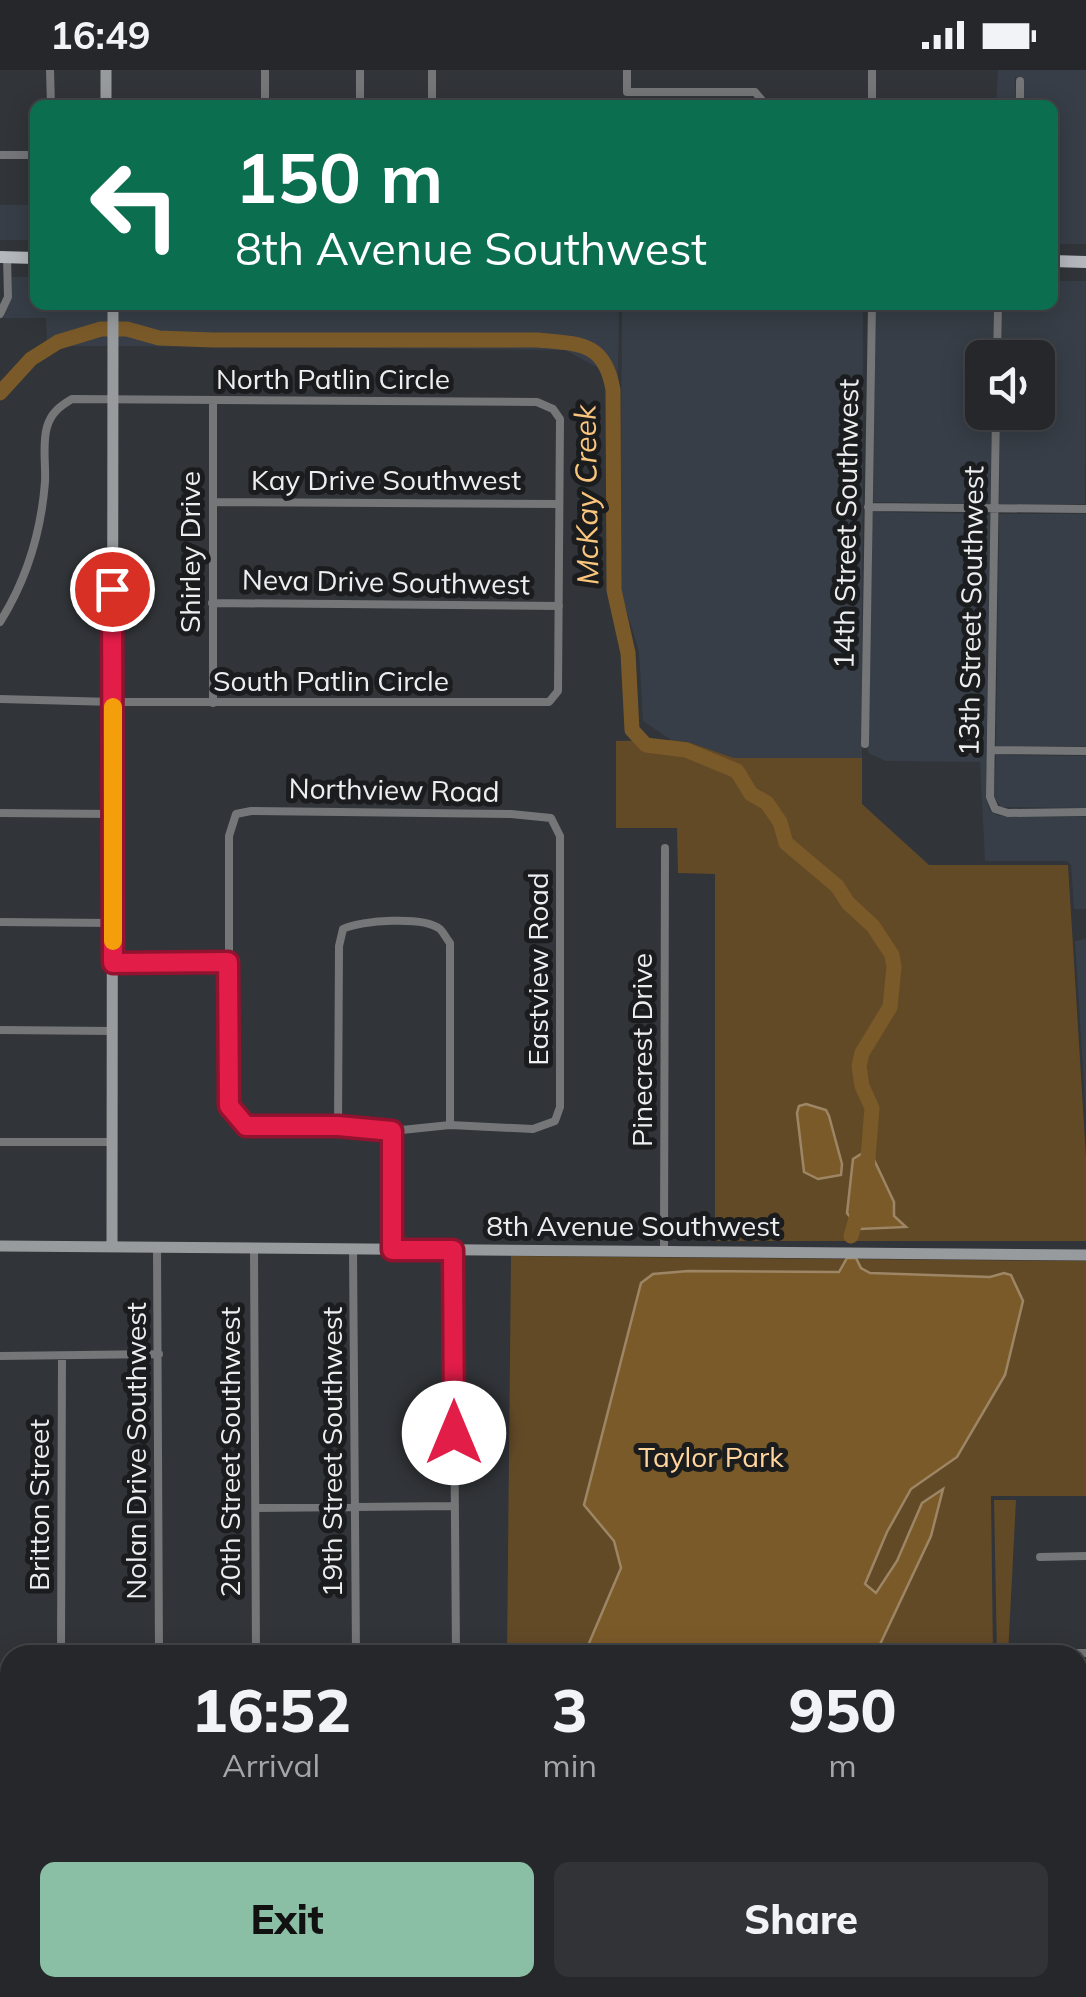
<!DOCTYPE html>
<html lang="en">
<head>
<meta charset="utf-8">
<style>
	body { margin:0; font-family:Mulish,sans-serif; background:#313336; color:#f1f3f6; height:100vh; display:flex; flex-direction:column; font-size:38px; white-space:nowrap }
	* { box-sizing:border-box; margin:0 }
	p { font-size:32px; color:#a3a5a8 }
	.icon { flex:none; width:55px; height:55px; fill:none; stroke:currentColor; stroke-width:2; stroke-linecap:round; stroke-linejoin:round }
	.map { position:relative; flex:1; overflow:hidden }
	.details { position:absolute; left:0px; top:1575px; width:1088px; height:352px; display:flex; flex-direction:column; background:#25272a; border-radius:30px 30px 0 0; box-shadow:0 5px 25px #0003,0 0 0 2px #424447 }
	.details>* { flex:none }
	.hud { position:absolute; left:30px; top:30px; width:1028px; height:210px; border-radius:15px; box-shadow:0 5px 25px #0003,0 0 0 2px #424447; background:#0b6e4f; color:#fff; overflow:hidden }
	.tools { position:absolute; left:965px; top:270px; display:grid; gap:20px }
	.tools a { display:grid; place-items:center; width:90px; height:90px; border-radius:15px; background:#25272a; box-shadow:0 5px 25px #0003,0 0 0 2px #424447; font-size:50px }
	.pin { position:absolute; display:grid; place-items:center; width:85px; height:85px; color:#fff; margin:-42px; border:5px solid #fff; border-radius:50%; box-shadow:0 2px 10px #0007 }
	.me { position:absolute; width:110px; margin:-55px; rotate:0deg; stroke-linejoin:round; filter:drop-shadow(0 0 8px #0008) }
	.turn { display:flex; align-items:center; gap:35px; height:210px; padding:0 40px; font-size:45px }
	.turn .icon { width:130px; height:130px; stroke-width:2.5 }
	.turn b { display:block; font-size:70px; line-height:85px }
	.eta { display:flex; justify-content:space-evenly; align-items:center; height:170px; text-align:center }
	.eta b { font-size:60px; font-weight:800; line-height:70px }
	.cta { display:flex; gap:20px; margin-top:auto; padding:20px 40px }
	.cta a { flex:1; height:115px; border-radius:15px; background:#8abfa5; color:#111; font-size:40px; font-weight:800; line-height:115px; text-align:center }
	.cta a+a { background:#313336; color:#f1f3f6 }
	.status { display:flex; justify-content:space-between; align-items:center; height:70px; padding:0 50px; background:#25272a; direction:ltr }
	.status svg { height:28px; fill:currentColor }
	.map>svg:first-child { display:block }
	.built { fill:#373e47 }
	.green { fill:#634a27 }
	.water { fill:#7b5a29; stroke:#9d8665; stroke-width:2.5 }
	.lines { fill:none; stroke-linecap:round; stroke-linejoin:round }
	.river { stroke:#7b5a29; stroke-width:15 }
	.street { stroke:#747678; stroke-width:8 }
	.secondary { stroke:#989b9e; stroke-width:11 }
	.primary { stroke:#b4b7bc; stroke-width:12 }
	.route-casing { stroke:#92132f; stroke-width:25 }
	.route { stroke:#e11d48; stroke-width:18 }
	.slow { stroke:#f59e0b; stroke-width:18 }
	.labels { text-anchor:middle; stroke-width:10; stroke-linejoin:round; paint-order:stroke }
	.street-label { font-size:28px; fill:#eceef0; stroke:#1a1c1e }
	.park-label { font-size:28px; fill:#ffd59c; stroke:#1a1c1e }
	.water-label { font-size:30px; font-style:italic; fill:#fac67e; stroke:#1a1c1e }
</style>
</head>
<body>
<div class="status"><b>16:49</b><svg viewBox="0 0 49 12"><path d="M0 12V9h3v3zM5 12V6h3v6zM10 12V3h3v9zM15 12V0h3v12zM26 1h20v11H26zM47 4h2v5h-2z"/></svg></div>
<div class="map">
<svg width="1086" height="1927" viewBox="0 0 1086 1927">
	<rect width="100%" height="100%" fill="#313438"/>
	<path class="built" d="M998,0H1086V174H1053L1052,35H1024L1023,7H1015L1016,35H996Z
		M0,135H35V170H0Z
		M12,207H35V235H108V276H47L46,248H3L12,227Z
		M1053,211H1086L1085,434L999,435L1000,343L1038,342V288L1001,287L1002,235H1052Z
		M117,235H619L617,398L604,301L565,280L117,276Z
		M622,235H863L862,688H734L688,672L671,670L643,651L639,582L620,519Z
		M876,235H993V287L982,288V342L992,343L990,434L873,432Z
		M872,442L990,444L986,727L990,741L999,746L1086,747V839H1074L1071,795L1067,791H985L980,692L886,691L868,683Z
		M999,444H1086V676H996Z
		M996,685L1086,686V738L1001,737L994,727Z
		M1086,869V1048L1075,871Z"/>
	<path class="green" d="M671,670L688,672L734,688H862V734L929,795H1068L1086,1087V1171H715V804L678,803L677,758H616V671Z
		M511,1186L1086,1191V1426H991L993,1585H507Z
		M994,1430H1016L1008,1585H997Z
		M279,1918H998V1927H279Z"/>
	<path class="water" d="M806,1034L826,1040L829,1046L842,1094L841,1105L818,1109L804,1102L797,1043L799,1036Z
		M869,1079L894,1132V1146L906,1157L860,1159L847,1143L853,1089Z
		M847,1188H856L861,1198L870,1203L990,1207L1004,1203L1011,1205L1023,1231L1005,1305L957,1387L911,1419L887,1462L865,1514L876,1523L897,1491L922,1433L943,1419L931,1466L875,1585H584L621,1498L614,1471L584,1435L641,1213L653,1204L688,1201L839,1202Z
		M512,1918H730L725,1927H510Z"/>
	<g class="lines">
		<path class="river" d="M0,323L31,289L58,272L101,259H127L159,268L213,270H538C580,274 605,272 613,320L614,520L628,583L632,660L646,675L686,680L737,701L751,724L767,733L780,752L786,773L837,816L848,833L873,856L892,885L894,897L890,937L862,983L859,996L862,1016L872,1038L867,1100
			M851,1166L861,1131"/>
		<path class="street" d="M50,0L51,35
			M360,0V35
			M627,0V22H755L766,35
			M872,0V35
			M1020,11V35
			M265,35V0
			M432,35V0
			M0,85H35
			M0,244L8,227L7,187
			M997,288L998,235
			M213,331V633
			M996,342L990,727L995,739L1008,743L1086,742
			M213,432L559,434
			M868,437L1086,439
			M212,533L559,536
			M0,552C27,509 41,463 45,412C46,395 42,374 47,357C51,343 60,336 72,329L537,332L553,339L560,349L558,621L549,632H113L0,629
			M865,674L872,235
			M992,680L1086,681
			M251,741L511,744L551,748L560,766V1037L555,1051L533,1059L450,1055L392,1061L338,1056H246L229,1037V766L236,744Z
			M0,743L113,744
			M0,852L112,853
			M113,893L228,892
			M0,960L113,961
			M338,1056L339,876L343,859C361,850 424,846 440,859C444,863 446,868 450,873V1055
			M392,1061V1179
			M0,1072H112
			M157,1177L159,1585
			M254,1178L256,1585
			M353,1179L356,1585
			M453,1180L456,1585
			M664,1182L665,778
			M0,1286L159,1284
			M256,1438L455,1436
			M1040,1487L1086,1486
			M1042,1583H1086
			M61,1585L62,1286
			M0,1610H10
			M1078,1681H1086
			M0,1733H10
			M1078,1778H1086
			M0,1852H10
			M1078,1876H1086
			M269,1918V1927
			M171,1927L172,1918"/>
		<path class="secondary" d="M106,35V0
			M0,1176L1086,1185
			M112,1177L113,235"/>
		<path class="primary" d="M0,187L35,188
			M1052,191L1086,192"/>
	</g>
	<g class="lines">
		<g class="route-casing">
			<path id="route" d="M112,519L113,893L228,892L229,1036L246,1056H338L392,1061V1180H453L454,1363"/>
		</g>
		<use href="#route" class="route"/>
		<path class="slow" d="M113,871V637"/>
	</g>
	<g class="labels">
		<g class="street-label">
			<text x="333" y="319">North Patlin Circle</text>
			<text x="386" y="420">Kay Drive Southwest</text>
			<text transform="translate(846 454) rotate(-89)" y="10">14th Street Southwest</text>
			<text transform="translate(190 482) rotate(-90)" y="10">Shirley Drive</text>
			<text transform="translate(386 512) rotate(1)" y="10">Neva Drive Southwest</text>
			<text transform="translate(971 541) rotate(-89)" y="10">13th Street Southwest</text>
			<text x="331" y="621">South Patlin Circle</text>
			<text transform="translate(394 720) rotate(1)" y="10">Northview Road</text>
			<text transform="translate(538 899) rotate(-90)" y="10">Eastview Road</text>
			<text transform="translate(642 980) rotate(-90)" y="10">Pinecrest Drive</text>
			<text x="633" y="1166">8th Avenue Southwest</text>
			<text transform="translate(136 1381) rotate(-90)" y="10">Nolan Drive Southwest</text>
			<text transform="translate(230 1382) rotate(-90)" y="10">20th Street Southwest</text>
			<text transform="translate(332 1382) rotate(-90)" y="10">19th Street Southwest</text>
			<text transform="translate(39 1435) rotate(-90)" y="10">Britton Street</text>
		</g>
		<g class="park-label">
			<text x="711" y="1397">Taylor Park</text>
		</g>
		<g class="water-label">
			<text transform="translate(587 425) rotate(-91)" y="10">McKay Creek</text>
		</g>
	</g>
</svg>
<div class="tools">
<a><svg class="icon" aria-label="sound" viewBox="0 0 24 24"><path d="M4 9h4l5-4v14l-5-4H4zM17 9q2 3 0 6"/></svg></a>
</div>
<div class="pin" style="left:112px;top:519px;background:#d93025"><svg class="icon" aria-label="arrive" viewBox="0 0 24 24"><path d="M6 21V4h12l-3 4 3 4H6"/></svg></div>
<svg class="me" style="left:454px;top:1363px" viewBox="-20 -20 40 40"><circle r="19" fill="#fff"/><path d="M0-13L10 11 0 6-10 11z" fill="#e11d48"/></svg>
<div class="hud">
<div class="turn"><svg class="icon" aria-label="left" viewBox="0 0 24 24"><path d="M17 20v-9H6M10 6l-5 5 5 5"/></svg><div><b>150 m</b>8th Avenue Southwest</div></div>
</div>
<section class="details">
<div class="eta">
<div><b>16:52</b><p>Arrival</p></div>
<div><b>3</b><p>min</p></div>
<div><b>950</b><p>m</p></div>
</div>
<div class="cta"><a>Exit</a><a>Share</a></div>
</section>
</div>
</body>
</html>
